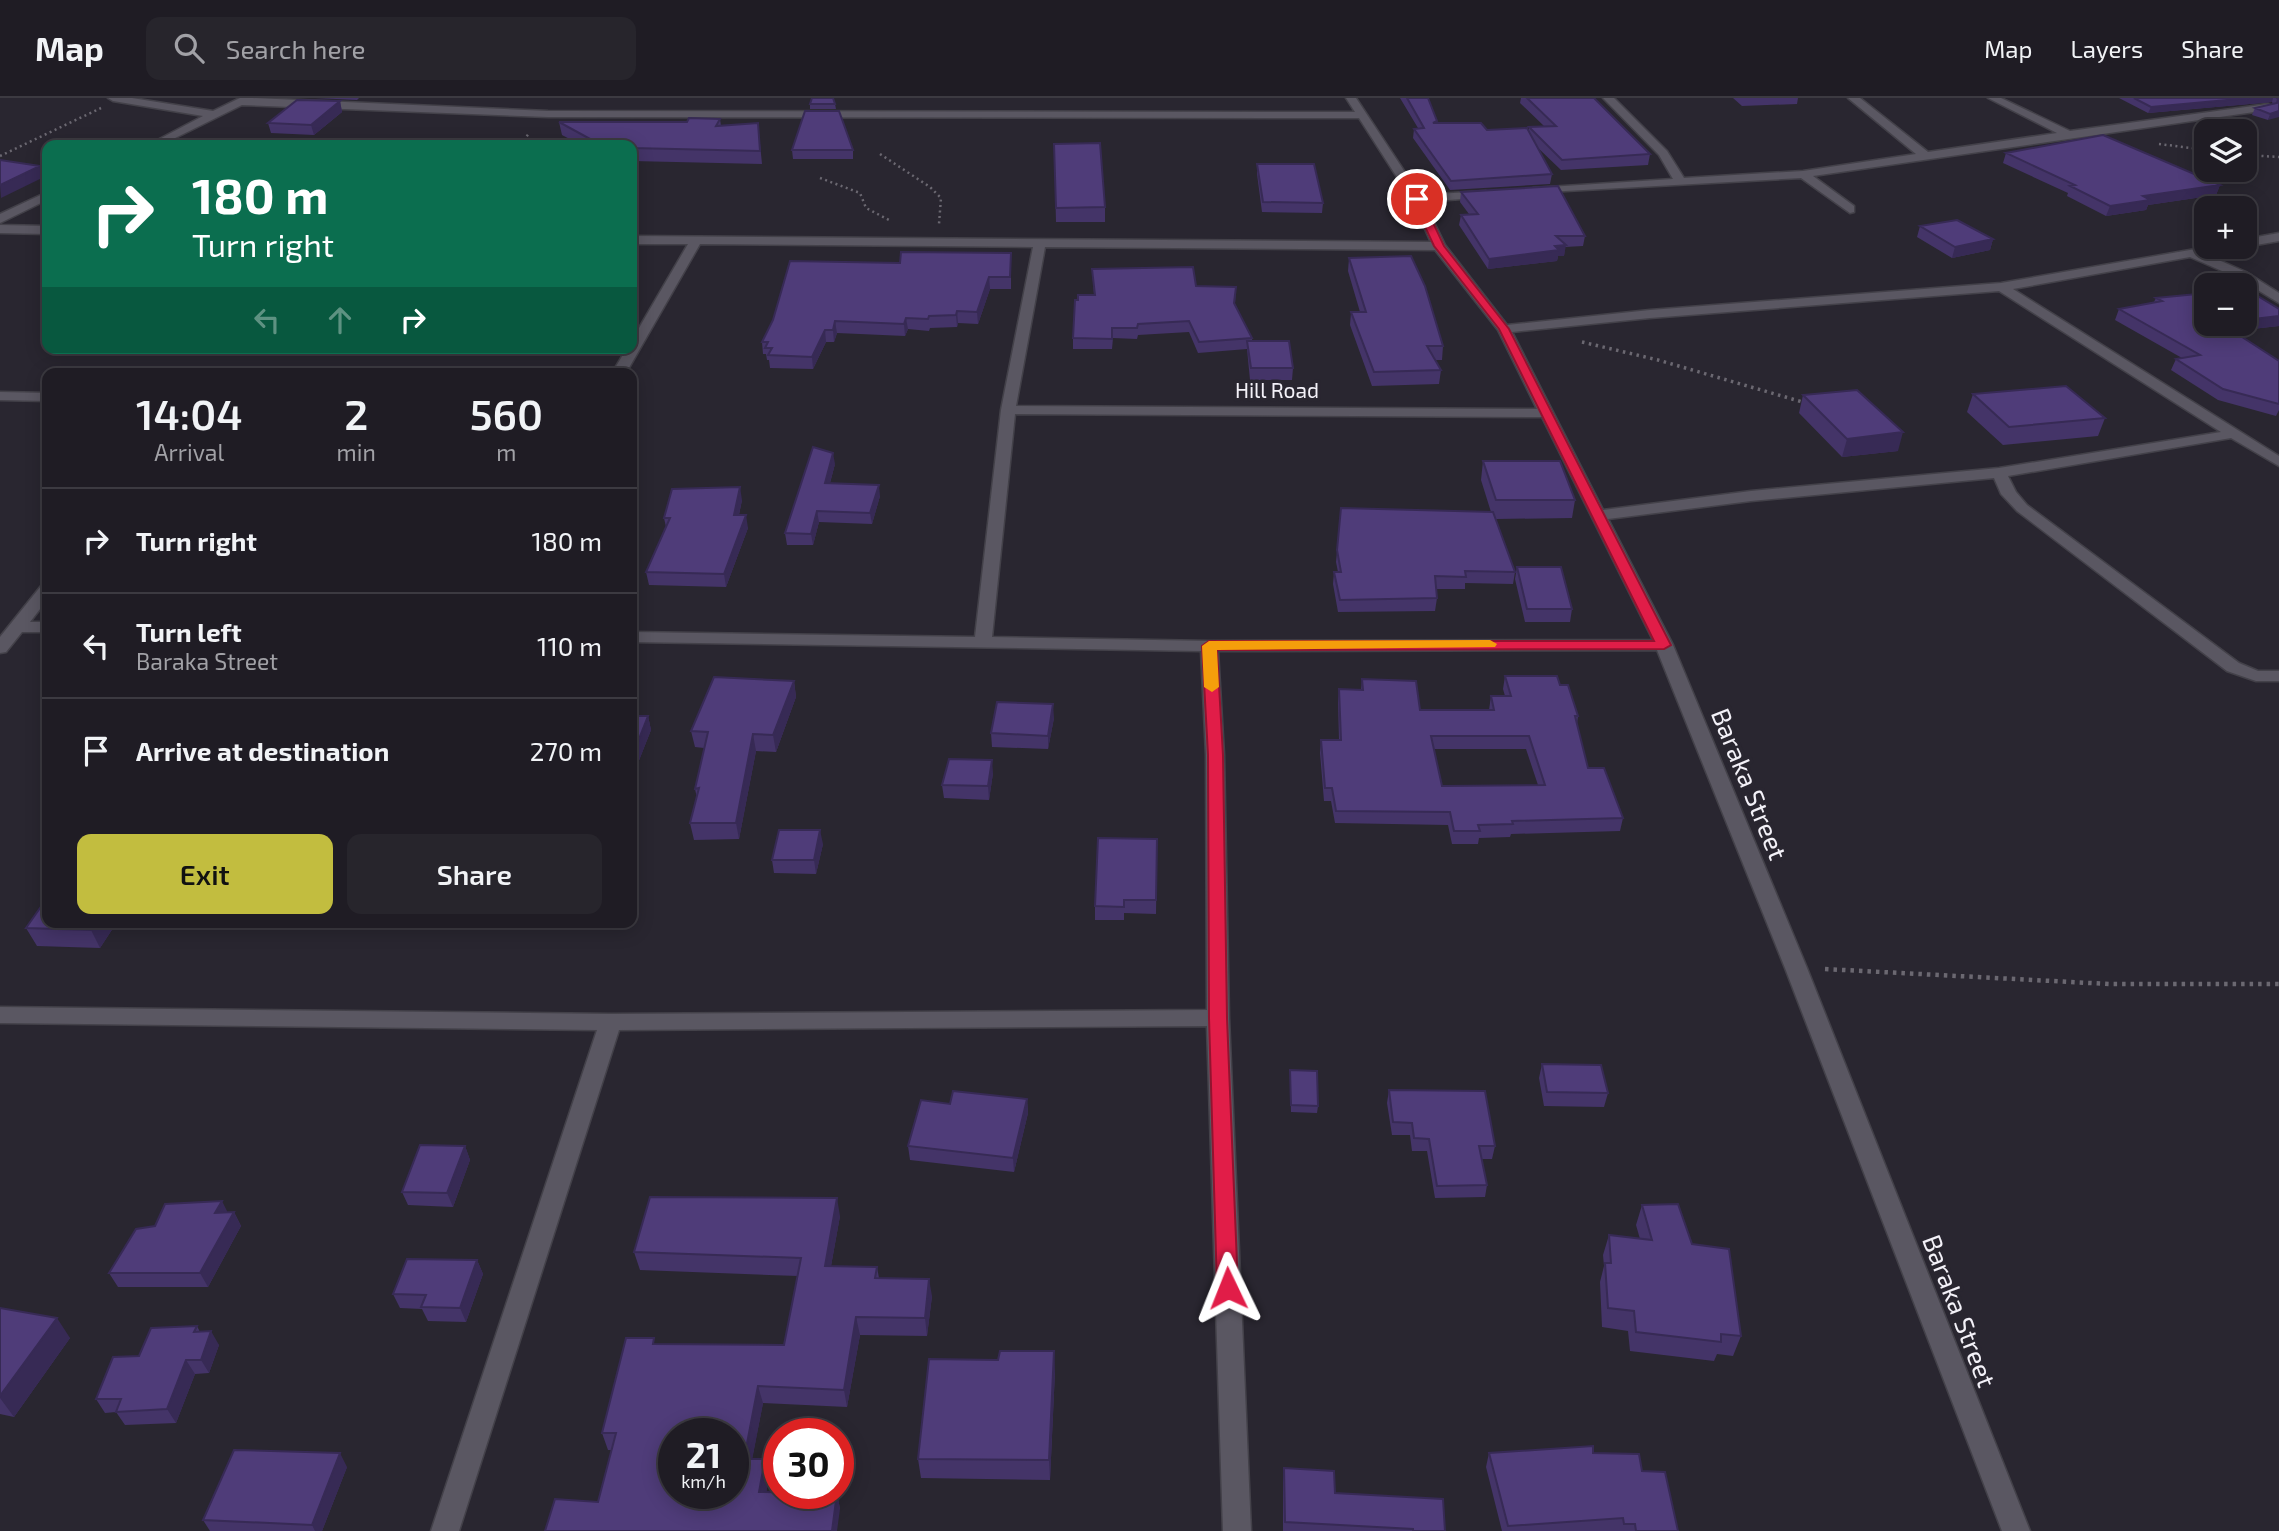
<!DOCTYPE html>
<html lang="en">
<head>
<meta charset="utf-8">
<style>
	body { margin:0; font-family:"Exo 2",sans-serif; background:#27252c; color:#f1f3f6; height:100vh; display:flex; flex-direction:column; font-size:26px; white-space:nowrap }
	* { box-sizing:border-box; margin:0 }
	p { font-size:23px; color:#a1a1a6 }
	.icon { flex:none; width:38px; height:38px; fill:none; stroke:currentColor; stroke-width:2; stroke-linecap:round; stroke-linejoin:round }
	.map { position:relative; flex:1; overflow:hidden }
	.panel { position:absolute; left:42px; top:270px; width:595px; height:560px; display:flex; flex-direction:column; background:#1f1c24; border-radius:14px; box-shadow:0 4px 18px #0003,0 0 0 2px #3c3a41 }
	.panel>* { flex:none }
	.banner { position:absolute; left:42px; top:42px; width:595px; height:214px; border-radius:14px; box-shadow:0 4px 18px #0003,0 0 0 2px #3c3a41; background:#0b6e4f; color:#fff; overflow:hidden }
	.tools { position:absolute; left:2194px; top:21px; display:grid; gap:14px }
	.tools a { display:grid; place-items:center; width:63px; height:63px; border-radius:14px; background:#1f1c24; box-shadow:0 4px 18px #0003,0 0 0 2px #3c3a41; font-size:35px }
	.speed { position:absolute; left:658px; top:1320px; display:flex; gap:14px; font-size:35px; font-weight:700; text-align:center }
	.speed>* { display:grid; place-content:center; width:91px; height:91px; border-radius:50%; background:#1f1c24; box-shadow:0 4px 18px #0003,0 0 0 2px #3c3a41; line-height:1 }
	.speed small { font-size:18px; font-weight:400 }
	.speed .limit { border:10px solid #d22; background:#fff; color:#111 }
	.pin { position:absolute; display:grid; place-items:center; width:60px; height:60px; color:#fff; margin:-30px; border:4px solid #fff; border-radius:50%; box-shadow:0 2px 7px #0007 }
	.me { position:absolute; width:77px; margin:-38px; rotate:358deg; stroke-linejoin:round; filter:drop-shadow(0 0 5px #0008) }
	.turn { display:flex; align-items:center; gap:24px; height:147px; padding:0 35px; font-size:32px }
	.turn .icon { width:91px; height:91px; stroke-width:2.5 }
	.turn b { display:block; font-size:49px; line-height:60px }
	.lanes { display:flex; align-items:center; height:66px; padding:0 35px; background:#0003; justify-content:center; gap:35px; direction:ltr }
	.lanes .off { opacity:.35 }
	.eta { display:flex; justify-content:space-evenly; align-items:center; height:119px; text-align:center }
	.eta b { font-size:42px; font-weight:600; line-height:49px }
	.primary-button { display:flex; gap:14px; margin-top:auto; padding:14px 35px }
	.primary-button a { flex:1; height:80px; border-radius:14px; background:#c2bd3f; color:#111; font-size:28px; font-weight:600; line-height:80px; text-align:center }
	.primary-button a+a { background:#27252c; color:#f1f3f6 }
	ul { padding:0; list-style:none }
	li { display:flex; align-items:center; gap:21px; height:105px; padding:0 35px; border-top:2px solid #3c3a41 }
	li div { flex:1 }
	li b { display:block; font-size:26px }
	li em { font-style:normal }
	header { display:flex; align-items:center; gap:42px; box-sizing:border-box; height:98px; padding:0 35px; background:#1f1c24; border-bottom:2px solid #3c3a41 }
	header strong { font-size:33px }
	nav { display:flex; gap:38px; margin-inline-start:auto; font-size:24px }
	.search { width:490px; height:63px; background:#27252c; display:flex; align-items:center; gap:18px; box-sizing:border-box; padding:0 24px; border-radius:14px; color:#a1a1a6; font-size:26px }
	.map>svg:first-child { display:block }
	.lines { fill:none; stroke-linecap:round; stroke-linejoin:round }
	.minor-casing { stroke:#434149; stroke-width:3 }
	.path-far2 { stroke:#6b6871; stroke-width:2.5; stroke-dasharray:2 3.5; stroke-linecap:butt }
	.path-far1 { stroke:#6b6871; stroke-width:3.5; stroke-dasharray:2.5 4.5; stroke-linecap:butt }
	.path { stroke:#6b6871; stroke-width:4.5; stroke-dasharray:3.5 5; stroke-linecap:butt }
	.minor { fill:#5a5762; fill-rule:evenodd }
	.wall { fill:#443468; fill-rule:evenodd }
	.shaded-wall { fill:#372a55 }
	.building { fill:#4f3c79; stroke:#372a55; stroke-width:2; fill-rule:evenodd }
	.route { fill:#e11d48; stroke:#92132f; stroke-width:2 }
	.slow { fill:#f59e0b }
	.labels { text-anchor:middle; stroke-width:7; stroke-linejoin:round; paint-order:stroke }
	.far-street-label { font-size:21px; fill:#f3f1f8; stroke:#292630 }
	.street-label { font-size:26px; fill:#f3f1f8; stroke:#292630 }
</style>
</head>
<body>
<header>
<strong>Map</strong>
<div class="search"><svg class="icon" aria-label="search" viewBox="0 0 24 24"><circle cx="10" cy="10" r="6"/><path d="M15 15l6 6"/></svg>Search here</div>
<nav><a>Map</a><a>Layers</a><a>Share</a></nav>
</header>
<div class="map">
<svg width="2279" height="1433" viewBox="0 0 2279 1433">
	<rect width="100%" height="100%" fill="#292630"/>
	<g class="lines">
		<g class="minor-casing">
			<path id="minor" d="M108,0H132L213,13L240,0H253L548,13L1355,14L1346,0H1356L1420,97L1486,93L1492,96L1486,99L1424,104L1445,147L1507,227L1650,212L2001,185L2207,149H2231L2229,152L2205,156L2246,174L2279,195V205L2238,180L2190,159L2013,191L2279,358V368L2231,340L2008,378L2016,394L2027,407L2239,565L2258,573H2279V583H2256L2227,573L2017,413L2001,396L1994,380L1751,403L1608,421L1673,547L1807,870L2030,1433H2002L1785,870L1657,552L1218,553L1224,657L1229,920L1251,1433H1223L1207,928L619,932L459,1433H431L597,932L0,925V909L611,916L1207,912L1206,657L1201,553L632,544V534L975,539L1001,312L1033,149L700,146L626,275H612L627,250H632V242L688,146H632V138L1431,144L1411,101L1359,20L548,19L242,7L161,47H148L203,18L113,3ZM1045,149L1435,152L1498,232L1537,311L1016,308ZM1999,193L2221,334L1999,370L1751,393L1603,412L1512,234L1650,220ZM1015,316L1542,319L1653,542L1209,543L992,539Z
				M1603,0H1614L1667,53L1684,80L1803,73L1916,56L1848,0H1860L1928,54L2057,35L1988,0H2001L2070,33L2268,6L2273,9L2268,12L1813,78L1854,108V114L1850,115L1801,80L1529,95L1527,93L1533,90L1673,81L1659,57Z
				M47,94V102L0,125V116Z
				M0,127L47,128V136L0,135Z
				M2279,135V143L2245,149V141Z
				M0,294L47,295V303L0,302Z
				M47,487V502L30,524H47V534H22L6,554L0,555V539L41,488Z"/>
		</g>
		<path class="path-far2" d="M2159,46L2207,52
			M520,47L530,34
			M880,56L930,89L941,100L939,126
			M2245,57L2279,59
			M0,58L101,10
			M820,80L860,95L866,110L889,122"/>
		<path class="path-far1" d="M1582,244L1658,262L1806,305"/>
		<path class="path" d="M1825,871L2109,886H2279"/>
		<use href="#minor" class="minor"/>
	</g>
	<path class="wall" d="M315,0H359L357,2Z
		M1400,0H1428L1437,25L1487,32L1529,34V29L1544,28L1520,5L1521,0H1594L1650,56L1648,67L1561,72L1536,48L1552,76L1550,86L1450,92L1413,40L1414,31L1418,30Z
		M1733,0H1798L1797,6L1742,8Z
		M2119,0H2279L2268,22L2252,17L2255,10L2273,6L2272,4L2148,15Z
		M340,3L342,14L314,37L271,35L268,25Z
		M810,6H835L836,11H810Z
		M720,21L721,28L758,25L762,66L632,63V47H581L562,37L559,24H687Z
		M1054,46L1105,109V124H1056Z
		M792,52H853V61H793Z
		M2006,55L2220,87L2216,97L2148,107L2146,112L2106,118L2067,98L2068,95L2003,65Z
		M1257,66L1323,105L1322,115L1262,114L1257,76Z
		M1461,94L1585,138L1583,148L1565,149L1564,158H1558L1557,163L1488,171L1459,127L1461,117L1469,116L1460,104Z
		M1920,128L1993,141L1990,152L1952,160L1917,139Z
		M1011,155V191H990L978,226L958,225L957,229L930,230L929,233L908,231L905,238L837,235L834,244H826L813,271L770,270L769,262H767L766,256H763L762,244L900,165Z
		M1349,160L1443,248L1442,262H1435L1441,272L1439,286L1372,288L1350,227L1351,214H1360L1348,173Z
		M1092,171L1196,188L1236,189L1235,206L1252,240V243L1293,270L1292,282H1250L1247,251L1198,255L1189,234L1138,237L1137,241L1113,240L1112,251H1073V240L1078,202L1094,197Z
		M2156,200L2207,226L2279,211V228L2234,233L2279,263V312L2276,318L2218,302L2171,272L2176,261L2182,260L2115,222L2119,211L2154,204Z
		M1973,296L2105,320L2098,338L2003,347L1967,314Z
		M1803,297L1898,353L1842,359L1799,315Z
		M1483,363L1575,402L1572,420L1496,421L1515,474L1513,486L1465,485V491H1436L1437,500L1435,513L1338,514L1333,486L1334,474H1338L1336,464L1341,410L1491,414L1481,382Z
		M835,366L830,385L880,398L872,426L819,424L813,447H787L785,435Z
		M742,402L739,417L748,430L726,489L649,487L646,474L666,429L664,420Z
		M1517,469L1572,511L1570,524H1525L1515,481Z
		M1505,578L1560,587L1578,618L1577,626L1588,670L1623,720L1620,733L1511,736L1510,739L1479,740L1478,746H1452L1448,727L1335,725L1331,703H1324L1320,655L1321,642H1339L1338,604L1339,591L1361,592L1362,581L1420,612H1489L1491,598H1505L1503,591ZM1434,651H1526L1538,687L1442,688Z
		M794,583L796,599L776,654L756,653L739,741L694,742L690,725L697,700L695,691L704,650L695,649L691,633Z
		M632,618H648L651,632L636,670L632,669Z
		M1054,620L1048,651L992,649L991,635Z
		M993,675L989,702L944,700L942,687Z
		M1157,741L1156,816L1124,815V822H1095V808Z
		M823,746L816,776L774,775L772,762Z
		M117,824L100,850L37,848L26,830Z
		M1542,966L1608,995L1604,1009L1544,1008L1539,980Z
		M1290,972L1318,1008L1317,1015L1291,1014Z
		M1389,992L1495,1048L1492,1061H1482L1487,1087L1485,1099L1435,1100L1427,1053H1412L1410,1037H1392L1387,1005Z
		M1027,1001L1028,1015L1014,1074L910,1062L908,1048L950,1006Z
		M465,1048L470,1062L453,1109L408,1107L402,1094Z
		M1642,1107L1692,1146L1741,1238L1733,1258L1717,1256L1714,1263L1630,1253L1628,1233L1602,1229L1600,1184L1604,1168L1603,1157L1609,1137L1640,1141L1636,1127Z
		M228,1114H234L241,1128L208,1189H118L109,1175L155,1128Z
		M840,1118L831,1168L877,1169L879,1180L932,1198L927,1238L860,1237L847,1309L763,1305L752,1361L769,1378L766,1394L837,1395L840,1411L598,1404L612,1352H608L602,1335L656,1246L784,1247L798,1178L640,1172L634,1154Z
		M477,1162L483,1176L466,1224L428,1223L422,1211L400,1210L393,1196Z
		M0,1210L70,1240L14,1319L0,1316Z
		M197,1228L200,1234L219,1247L209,1275L195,1276L176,1325L125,1327L116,1314L105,1315L96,1301L139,1258Z
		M1055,1273L1050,1382L921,1380L918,1361Z
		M1489,1355H1593L1642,1373L1678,1433H1502L1486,1369Z
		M347,1369L322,1433H210L203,1422Z
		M1284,1370L1335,1395L1445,1433H1283V1383Z"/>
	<path class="shaded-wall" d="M2249,0H2273L2272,4L2148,15L2151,9Z
		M340,3L342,14L314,37L311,27Z
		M2279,13V19L2268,22L2270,16Z
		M40,68L44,79L1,100L0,87Z
		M2220,87L2216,97L2148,107L2146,112L2106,118L2110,108L2143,98Z
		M1993,141L1990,152L1952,160L1955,149Z
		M1566,147L1564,158H1558L1557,163L1488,171L1489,161Z
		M989,179L990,191L978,226L977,214Z
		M957,213L958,225L957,229L956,217Z
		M2279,218V228L2216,235L2220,226H2245V222Z
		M906,220L908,231L905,238L904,226Z
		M835,223L837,235L834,244L833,232Z
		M825,232L826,244L813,271L812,259Z
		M1903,334L1898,353L1842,359L1847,341Z
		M833,355L835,366L827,396L825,385Z
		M879,387L880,398L872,426L870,415Z
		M740,389L742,402L736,430L734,417Z
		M817,413L819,424L813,447L811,436Z
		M746,417L748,430L726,489L724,476Z
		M794,583L796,599L776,654L773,637Z
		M1053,606L1054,620L1048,651V638Z
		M648,618L651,632L636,670L633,656Z
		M753,636L756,653L739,741L736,725Z
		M992,662L993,675L989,702L988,688Z
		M820,732L823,746L816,776L814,762Z
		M96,824H117L100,850L91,832Z
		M1027,1001L1028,1015L1014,1074L1013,1060Z
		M465,1048L470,1062L453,1109L447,1095Z
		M837,1100L840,1118L828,1185L825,1168Z
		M222,1103L229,1117L215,1115Z
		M234,1114L241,1128L208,1189L200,1175Z
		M477,1162L483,1176L466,1224L460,1210Z
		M929,1181L932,1198L927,1238L925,1220Z
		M856,1219L860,1237L847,1309L844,1292Z
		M57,1220L70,1240L14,1319L0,1300V1298Z
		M211,1233L219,1247L209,1275L201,1262Z
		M1054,1253L1055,1273L1050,1382L1049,1362Z
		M186,1262L195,1276L176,1325L167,1311Z
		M758,1288L763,1305L749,1378L744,1361Z
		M340,1355L347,1369L322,1433H315L312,1427Z
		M765,1361L769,1378L764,1411L759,1394Z
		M837,1395L840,1411L837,1433H832Z"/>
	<path class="building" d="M812,0H833L835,6H810Z
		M1407,0H1428L1437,23L1433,25H1481L1487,32L1527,30L1552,76L1451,83L1414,31L1424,30Z
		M1527,0H1594L1650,56L1562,62L1529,29L1556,28Z
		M2134,0H2249L2151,9Z
		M2277,0H2279V13L2270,16L2255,10L2277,5L2278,1Z
		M297,2L340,3L311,27L268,25Z
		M805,13H839L853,52H792Z
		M689,20L720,21L716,28L758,25L760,53L632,50V47H601L559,24H687Z
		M2103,37L2220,87L2143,98L2150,102L2110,108L2070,88L2075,87L2006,55Z
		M1100,45L1105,109L1056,110L1054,46Z
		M0,62L40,68L0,87Z
		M1257,66H1314L1323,105L1263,104Z
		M1558,88L1585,138H1556L1566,147L1555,148L1559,152L1489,161L1461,117L1478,116L1461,94Z
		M1957,122L1993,141L1955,149L1920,128Z
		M901,154L1011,155L1010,179H989L977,214L957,213L956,217L929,218L928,221L906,220L904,226L835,223L833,232H825L812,259L768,257L772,250H765L768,244H762L773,222L790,163L900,165Z
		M1411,158L1425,188L1443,248H1427L1441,272L1374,274L1351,214H1366L1349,160Z
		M1193,169L1196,188L1236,189L1234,205L1252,240L1199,244L1189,223L1138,226L1137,230H1112V241L1073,240L1075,202H1078V197H1095L1092,171Z
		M2207,195V226H2222L2279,263V306L2223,291L2176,261L2200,257L2119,211L2162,203L2156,200Z
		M2245,197H2256L2279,211V218L2245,222Z
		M1247,243H1289L1293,270H1251Z
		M2066,288L2105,320L2009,329L1973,296Z
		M1857,292L1903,334L1847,341L1803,297Z
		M813,349L833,355L825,385L879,387L870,415L817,413L811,436L785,435Z
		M1483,363H1560L1575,402H1496Z
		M740,389L734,417H746L724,476L646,474L670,420H664L672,391Z
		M1341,410L1493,414L1515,474L1465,473L1466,479L1435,478L1437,500L1340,502L1334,474H1341L1337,452Z
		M1517,469H1561L1572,511H1527Z
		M1505,578H1557L1560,587H1568L1578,618H1575L1588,670H1604L1623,720L1512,723L1513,726L1478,727L1480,733H1454L1450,714L1336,713L1332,690H1325L1321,642H1341L1339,591L1363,592L1362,581L1416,583L1420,612H1494L1491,598H1511ZM1431,638H1529L1545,687L1442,688Z
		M714,579L794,583L773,637L753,636L736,725H690L699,690L695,691L708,634L691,633Z
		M997,604L1053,606L1048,638L991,635Z
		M632,618H648L633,656H632Z
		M949,661L992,662L988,688L942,687Z
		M779,732H820L814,762H772Z
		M1098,740L1157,741L1156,802H1124V809L1095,808Z
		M47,800V824H96L91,832L26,830Z
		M1542,966L1601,967L1608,995L1547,994Z
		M1290,972L1317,973L1318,1008L1291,1007Z
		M1389,992L1485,993L1495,1048H1479L1487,1087L1437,1088L1429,1041L1414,1040L1412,1025L1393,1024Z
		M953,993L1027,1001L1013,1060L908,1048L921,1002L950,1006Z
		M420,1047L465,1048L447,1095L402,1094Z
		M650,1099L837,1100L825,1168L877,1169L875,1180L929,1181L925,1220L856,1219L844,1292L758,1288L744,1361H765L759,1394L837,1395L832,1433H545L555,1401L598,1404L616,1335H602L626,1240H654L653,1246L784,1247L801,1160L634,1154ZM674,1335H733V1395H674Z
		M222,1103L215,1115L234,1114L200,1175H109L136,1131L155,1128L165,1106Z
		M1678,1106L1692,1146L1729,1151L1741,1238L1721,1236V1244L1636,1234L1634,1213L1608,1210L1605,1165H1611L1609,1137L1652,1142L1642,1107Z
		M407,1161L477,1162L460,1210L421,1209L426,1197L393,1196Z
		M0,1210L57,1220L0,1298Z
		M197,1228L194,1234L211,1233L201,1262H186L167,1311L116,1314L121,1301H96L113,1259L139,1258L151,1230Z
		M1000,1253H1054L1049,1362L918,1361L929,1261L998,1262Z
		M1593,1348V1355L1639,1356L1642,1373L1665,1374L1678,1433H1636L1635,1426H1624L1623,1420L1508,1428L1489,1355Z
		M234,1352L340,1355L312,1427L203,1422Z
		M1284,1370L1334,1373L1335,1395L1443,1401L1445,1433H1413V1431L1285,1424Z"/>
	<path class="route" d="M1414,99H1421L1444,148L1509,231L1671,547L1664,551L1217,552L1223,657L1227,920L1238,1190L1235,1196L1228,1199L1220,1196L1217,1190L1209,920L1208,657L1202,548L1209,543H1654L1499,231L1434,148L1412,101Z"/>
	<path class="slow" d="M1490,542L1497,546L1495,549L1217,552L1219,589L1212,594L1204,589L1202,548L1209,543Z"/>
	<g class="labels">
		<g class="far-street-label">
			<text x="1277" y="300">Hill Road</text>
		</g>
		<g class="street-label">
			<text transform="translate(1749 686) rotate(68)" y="9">Baraka Street</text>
			<text transform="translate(1959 1213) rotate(69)" y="9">Baraka Street</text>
		</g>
	</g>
</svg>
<div class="tools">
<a><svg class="icon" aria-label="layers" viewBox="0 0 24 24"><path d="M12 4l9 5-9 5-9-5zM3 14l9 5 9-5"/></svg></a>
<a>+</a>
<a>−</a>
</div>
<div class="speed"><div>21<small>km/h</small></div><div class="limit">30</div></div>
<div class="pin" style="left:1417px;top:101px;background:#d93025"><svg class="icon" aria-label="arrive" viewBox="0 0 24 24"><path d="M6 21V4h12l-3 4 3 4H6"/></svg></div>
<svg class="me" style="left:1228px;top:1190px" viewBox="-20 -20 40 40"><path d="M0-17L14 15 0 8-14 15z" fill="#e11d48" stroke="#fff" stroke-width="4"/></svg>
<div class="banner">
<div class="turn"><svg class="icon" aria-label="right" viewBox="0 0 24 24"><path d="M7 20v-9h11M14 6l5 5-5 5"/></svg><div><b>180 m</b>Turn right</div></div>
<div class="lanes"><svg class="icon off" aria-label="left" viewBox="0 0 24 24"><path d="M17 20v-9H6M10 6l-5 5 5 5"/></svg><svg class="icon off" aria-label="ahead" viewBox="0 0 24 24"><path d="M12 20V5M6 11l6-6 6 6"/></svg><svg class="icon" aria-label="right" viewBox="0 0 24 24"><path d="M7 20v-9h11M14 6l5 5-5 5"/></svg></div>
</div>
<section class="panel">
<div class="eta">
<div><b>14:04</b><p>Arrival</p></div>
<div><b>2</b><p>min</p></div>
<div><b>560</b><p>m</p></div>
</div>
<ul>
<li><svg class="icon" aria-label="right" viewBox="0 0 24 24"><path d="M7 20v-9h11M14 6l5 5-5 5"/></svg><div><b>Turn right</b></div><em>180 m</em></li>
<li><svg class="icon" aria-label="left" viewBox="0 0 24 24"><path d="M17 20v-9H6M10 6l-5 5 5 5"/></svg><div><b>Turn left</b><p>Baraka Street</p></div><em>110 m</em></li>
<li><svg class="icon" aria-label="arrive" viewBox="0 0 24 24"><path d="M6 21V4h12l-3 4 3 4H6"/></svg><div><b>Arrive at destination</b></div><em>270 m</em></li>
</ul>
<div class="primary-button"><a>Exit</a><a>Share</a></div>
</section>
</div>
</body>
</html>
